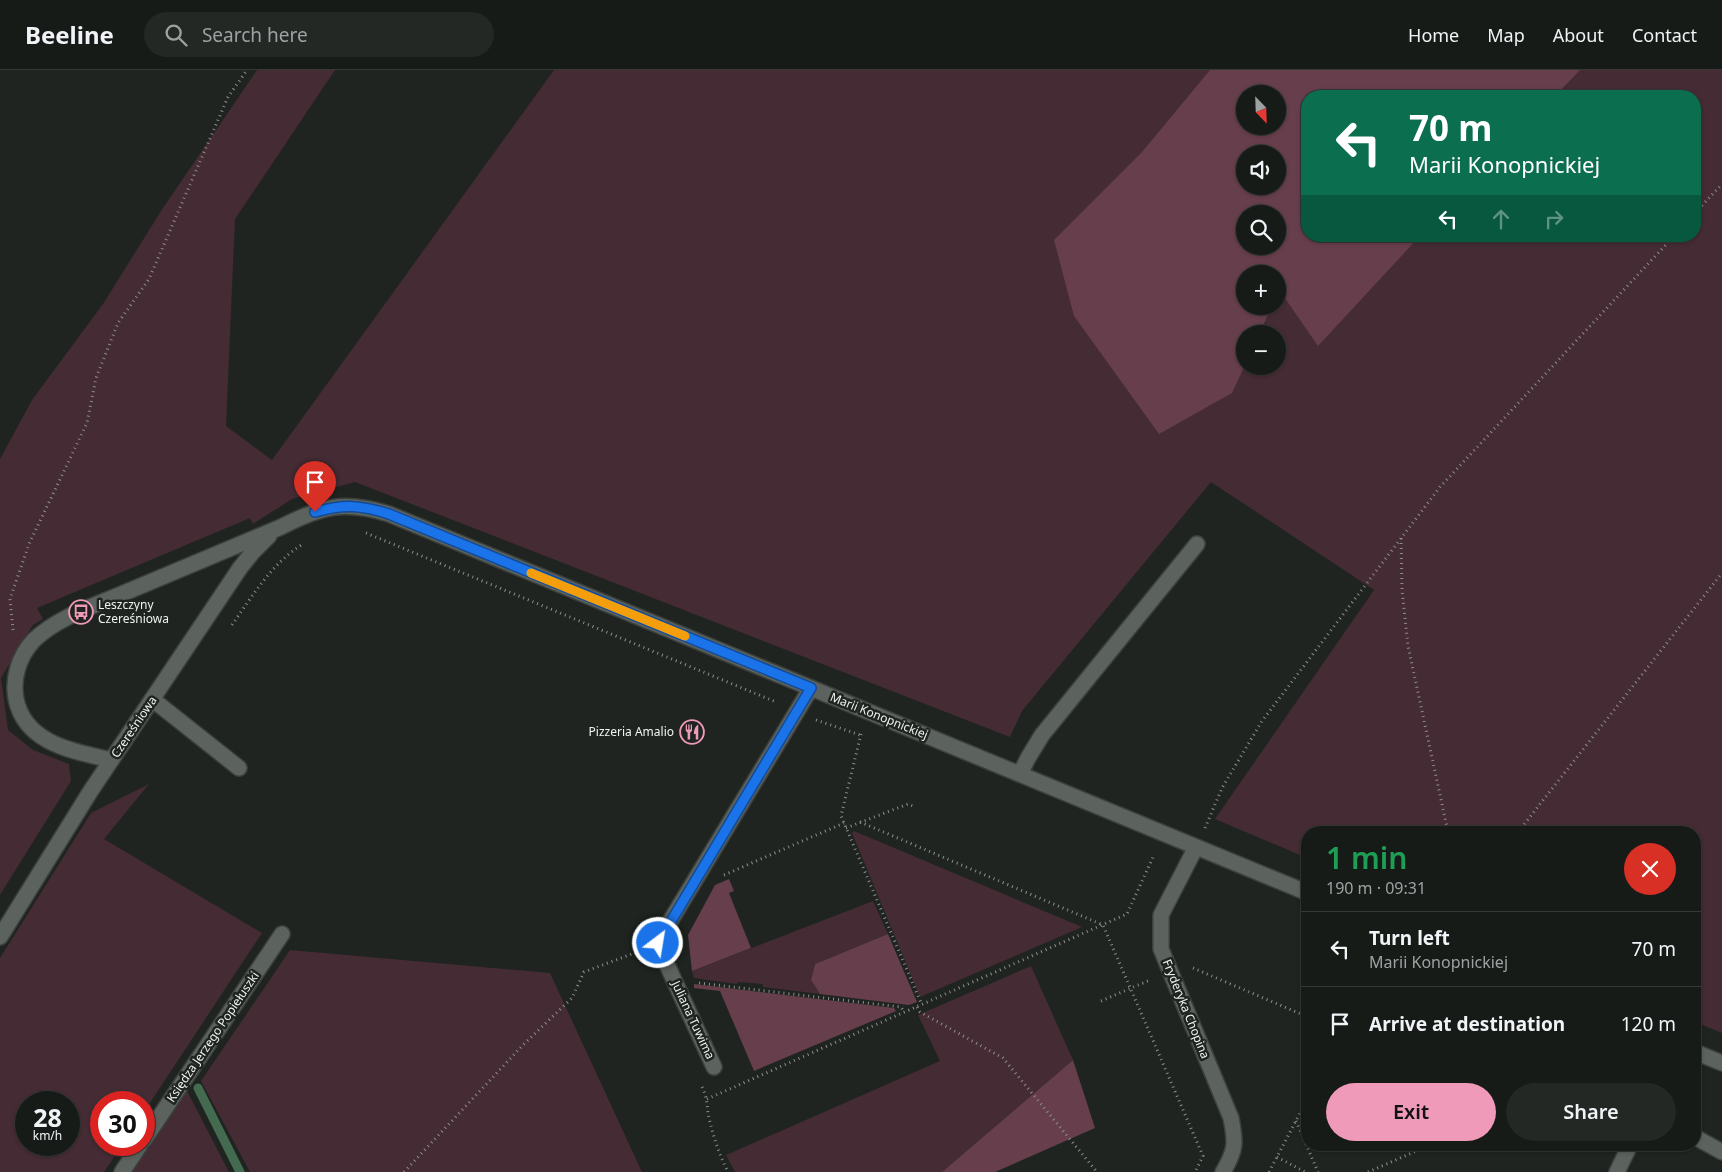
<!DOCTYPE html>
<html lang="en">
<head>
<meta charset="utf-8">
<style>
	body { margin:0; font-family:"Noto Sans",sans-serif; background:#242825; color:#f1f3f6; height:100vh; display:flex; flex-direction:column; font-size:19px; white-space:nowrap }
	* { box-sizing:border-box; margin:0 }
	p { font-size:16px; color:#9ea1a2 }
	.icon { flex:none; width:28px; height:28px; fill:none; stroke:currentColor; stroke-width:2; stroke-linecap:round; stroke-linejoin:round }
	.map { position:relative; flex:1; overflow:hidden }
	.panel { position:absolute; left:1301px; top:756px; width:400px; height:325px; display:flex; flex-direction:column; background:#171b18; border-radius:20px; box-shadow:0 1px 4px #0004,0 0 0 1px #363937 }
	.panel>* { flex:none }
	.top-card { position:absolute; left:1301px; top:20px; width:400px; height:152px; border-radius:20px; box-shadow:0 1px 4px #0004,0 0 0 1px #363937; background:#0b6e4f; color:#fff; overflow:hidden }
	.needle { width:32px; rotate:157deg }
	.buttons { position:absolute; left:1236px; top:15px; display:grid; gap:10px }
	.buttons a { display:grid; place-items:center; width:50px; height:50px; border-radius:50%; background:#171b18; box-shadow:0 1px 4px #0004,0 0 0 1px #363937; font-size:25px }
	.speed { position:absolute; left:15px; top:1021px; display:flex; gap:10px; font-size:25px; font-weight:700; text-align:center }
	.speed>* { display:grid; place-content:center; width:65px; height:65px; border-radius:50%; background:#171b18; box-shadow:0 1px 4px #0004,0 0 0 1px #363937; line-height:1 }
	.speed small { font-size:12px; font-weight:400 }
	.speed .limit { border:8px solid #d22; background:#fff; color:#111 }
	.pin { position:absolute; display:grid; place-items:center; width:42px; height:42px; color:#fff; margin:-51px -21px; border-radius:50% 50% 50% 0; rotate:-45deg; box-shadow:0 0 5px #0007 }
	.pin .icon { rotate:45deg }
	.me { position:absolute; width:55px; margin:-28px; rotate:31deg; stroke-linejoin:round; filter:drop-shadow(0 0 4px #0008) }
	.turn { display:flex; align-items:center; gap:18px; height:105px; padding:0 25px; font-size:22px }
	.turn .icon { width:65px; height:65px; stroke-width:2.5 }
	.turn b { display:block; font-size:35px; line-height:42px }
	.lanes { display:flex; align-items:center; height:48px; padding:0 25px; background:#0003; justify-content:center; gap:25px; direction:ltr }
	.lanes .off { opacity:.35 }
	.round { display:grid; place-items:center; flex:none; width:52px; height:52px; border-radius:26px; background:#242825 }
	.overview { display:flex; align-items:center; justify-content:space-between; height:85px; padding:0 25px }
	h1 { font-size:30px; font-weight:600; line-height:38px; color:#1e9e55 }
	.cta { display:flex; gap:10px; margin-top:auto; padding:10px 25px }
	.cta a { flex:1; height:58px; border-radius:30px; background:#ef9ab8; color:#111; font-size:20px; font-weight:600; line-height:58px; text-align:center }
	.cta a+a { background:#242825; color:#f1f3f6 }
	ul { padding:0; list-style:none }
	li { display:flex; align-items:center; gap:15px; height:75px; padding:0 25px; border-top:1px solid #363937 }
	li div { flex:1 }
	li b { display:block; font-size:19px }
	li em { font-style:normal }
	header { display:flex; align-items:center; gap:30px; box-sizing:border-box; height:70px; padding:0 25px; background:#171b18; border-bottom:1px solid #363937 }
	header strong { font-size:24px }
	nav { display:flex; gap:28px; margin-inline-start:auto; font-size:18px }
	.search { width:350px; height:45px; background:#242825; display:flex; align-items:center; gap:12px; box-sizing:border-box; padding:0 18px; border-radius:28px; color:#9ea1a2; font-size:19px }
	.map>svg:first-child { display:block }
	.green { fill:#442b34; fill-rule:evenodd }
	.forest { fill:#663e4c; fill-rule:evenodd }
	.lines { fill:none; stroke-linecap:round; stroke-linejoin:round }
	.stream { stroke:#446a50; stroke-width:9 }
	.minor-casing { stroke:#3c403d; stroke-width:18 }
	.path { stroke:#8b908c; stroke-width:3; stroke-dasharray:1 4; stroke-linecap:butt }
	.minor { stroke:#5c625e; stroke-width:15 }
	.route-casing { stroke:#114b97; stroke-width:12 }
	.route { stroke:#1a73e8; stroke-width:9 }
	.slow { stroke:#f59e0b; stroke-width:9 }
	.labels { text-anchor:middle; stroke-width:5; stroke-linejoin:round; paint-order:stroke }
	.poi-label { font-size:12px; fill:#eff3f0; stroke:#1f2420; text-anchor:start }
	.street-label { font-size:12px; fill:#eff3f0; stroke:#1f2420 }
</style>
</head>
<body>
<header>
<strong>Beeline</strong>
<div class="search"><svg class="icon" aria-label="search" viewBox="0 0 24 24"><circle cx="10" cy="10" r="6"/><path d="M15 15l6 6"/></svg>Search here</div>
<nav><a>Home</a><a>Map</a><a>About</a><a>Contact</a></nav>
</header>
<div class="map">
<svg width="1722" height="1102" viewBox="0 0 1722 1102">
	<rect width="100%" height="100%" fill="#1f2420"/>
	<path class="green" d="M257,0H335L235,149L226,356L272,390L554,0H1722V963L1695,952V762H1308L1307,788L1215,749L1374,520L1211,412L1022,641L1010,667L355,412L292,429L253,454L250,448L37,538L43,549L33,555L1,608L8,660L33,680L69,694L71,711L0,825V389L32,330L103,234L161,141ZM1245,24H1278V56H1245ZM1308,26H1695V166H1308ZM1245,84H1278V116H1245ZM1245,144H1278V176H1245ZM1245,204H1278V236H1245ZM1245,264H1278V296H1245Z
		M149,714L104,769L262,863L144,1042V1032H101V1075H122L104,1102H0V888L91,743ZM26,1032H69V1075H26Z
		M854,761L1082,857L920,927L852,763Z
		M873,831L888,864L815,894L811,910L820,924L763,917V914L738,912L737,914L694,908L692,901Z
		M290,880L550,903L642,1102H250L201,1011Z
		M1031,896L1073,990L942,1102H735L726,1085L940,991L918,945Z
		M186,1019L229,1102H131Z"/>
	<path class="forest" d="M1210,0H1580L1555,26H1308V166H1420L1318,276L1280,221L1278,225V204H1245V236H1272L1259,264H1245V295L1232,323L1159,364L1074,246L1054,170L1142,82ZM1245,24H1278V56H1245ZM1245,84H1278V116H1245ZM1245,144H1278V176H1245Z
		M729,809L734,821L729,823L751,878L692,901L688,865L715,815Z
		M888,864L917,932L909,935L820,924L811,910L815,894Z
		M694,914L894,938L896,941L754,1001L720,921L694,918Z
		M1073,990L1095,1058L995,1102H942Z"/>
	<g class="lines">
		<path class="stream" d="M198,1018L240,1102"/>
		<g class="minor-casing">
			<path id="minor" d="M152,629L239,698
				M111,690C74,681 25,674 16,629C12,608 19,586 34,570C58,547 94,536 124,523C177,501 229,479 281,457C322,436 344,430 389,444L1308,823
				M1020,704L1028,688L1042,665L1197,474
				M1196,777L1161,845V879L1231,1048C1236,1073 1236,1080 1223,1102
				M0,867L90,722L240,498L252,483L269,466
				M1695,982L1722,993
				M714,997L657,873L811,618
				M1695,1067L1722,1082
				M144,1070L282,864
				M122,1102L140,1075
				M1617,1102L1630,1075"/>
		</g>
		<path class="path" d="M1695,143L1722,114
			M366,463L776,632
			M1401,468L1402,520L1408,576L1448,762
			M232,555C253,525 272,493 303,474
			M13,560L10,529L29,474L87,353L96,308L118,253L149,209L228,27L247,0
			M816,650L860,665
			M861,664L841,746L922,935
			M860,752L1103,855L1203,1086L1195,1102
			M846,758L908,734L913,736
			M1205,758L1222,718L1262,651L1440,417L1674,166
			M1518,762L1722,503
			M724,805L844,753
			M1193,898L1308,947
			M699,913L901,937L904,942
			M1101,931L1150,910
			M917,937L920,942L1003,988L1097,1102
			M702,1017C709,1031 706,1039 710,1052C714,1069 720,1086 728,1102
			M707,1029L1127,844L1154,785
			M1296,1051L1318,1102
			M1277,1087L1305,1102
			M404,1102L523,975L572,928L584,902L637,882
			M1269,1102L1308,1028
			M1368,1102L1430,1075"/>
		<use href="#minor" class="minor"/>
	</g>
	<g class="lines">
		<g class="route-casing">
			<path id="route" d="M315,442C344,434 361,435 389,444L811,618L658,873"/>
		</g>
		<use href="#route" class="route"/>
		<path class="slow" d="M531,503L685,566"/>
	</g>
	<defs>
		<g id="bus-ring" transform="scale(1.25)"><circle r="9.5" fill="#1f2420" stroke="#ef9ab8" stroke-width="1.5"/><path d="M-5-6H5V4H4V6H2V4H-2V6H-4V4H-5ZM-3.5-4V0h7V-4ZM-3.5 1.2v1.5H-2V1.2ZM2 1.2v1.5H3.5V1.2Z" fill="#ef9ab8"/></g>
		<g id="restaurant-ring" transform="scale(1.25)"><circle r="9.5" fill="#1f2420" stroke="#ef9ab8" stroke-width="1.5"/><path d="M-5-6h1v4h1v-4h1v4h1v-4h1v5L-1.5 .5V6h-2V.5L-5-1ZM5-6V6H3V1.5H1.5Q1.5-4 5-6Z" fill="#ef9ab8"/></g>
	</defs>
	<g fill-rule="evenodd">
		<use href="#bus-ring" x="81" y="542"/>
		<use href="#restaurant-ring" x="692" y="662"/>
	</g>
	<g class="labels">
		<g class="poi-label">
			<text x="98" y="539">Leszczyny<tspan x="98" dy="14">Czereśniowa</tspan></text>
			<text x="674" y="666" text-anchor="end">Pizzeria Amalio</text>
		</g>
		<g class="street-label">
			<text transform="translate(879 646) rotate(22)" y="4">Marii Konopnickiej</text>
			<text transform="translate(134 657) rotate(-56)" y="4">Czereśniowa</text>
			<text transform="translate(1186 939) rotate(68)" y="4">Fryderyka Chopina</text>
			<text transform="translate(693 950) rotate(65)" y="4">Juliana Tuwima</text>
			<text transform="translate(213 967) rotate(-56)" y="4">Księdza Jerzego Popiełuszki</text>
		</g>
	</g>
</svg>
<div class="buttons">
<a><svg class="needle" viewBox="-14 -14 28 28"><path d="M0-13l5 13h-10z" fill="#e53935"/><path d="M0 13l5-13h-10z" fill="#9ea1a2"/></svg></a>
<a><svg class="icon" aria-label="sound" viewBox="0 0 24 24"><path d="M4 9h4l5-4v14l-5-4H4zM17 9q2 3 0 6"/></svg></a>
<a><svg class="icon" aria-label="search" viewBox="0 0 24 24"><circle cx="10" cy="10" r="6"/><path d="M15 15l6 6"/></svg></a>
<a>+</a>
<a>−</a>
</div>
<div class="speed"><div>28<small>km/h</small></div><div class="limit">30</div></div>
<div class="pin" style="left:315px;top:442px;background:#d93025"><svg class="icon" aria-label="arrive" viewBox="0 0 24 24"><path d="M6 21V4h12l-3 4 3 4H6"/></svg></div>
<svg class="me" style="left:658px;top:873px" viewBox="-20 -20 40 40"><circle r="17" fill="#1a73e8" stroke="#fff" stroke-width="3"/><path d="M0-11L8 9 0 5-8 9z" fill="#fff"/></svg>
<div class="top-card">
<div class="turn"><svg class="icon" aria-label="left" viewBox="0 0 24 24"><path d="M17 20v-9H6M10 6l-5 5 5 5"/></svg><div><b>70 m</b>Marii Konopnickiej</div></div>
<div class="lanes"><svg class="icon" aria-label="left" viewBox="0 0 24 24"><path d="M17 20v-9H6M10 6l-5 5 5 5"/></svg><svg class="icon off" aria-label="ahead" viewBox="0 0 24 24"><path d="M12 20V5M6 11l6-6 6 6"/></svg><svg class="icon off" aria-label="right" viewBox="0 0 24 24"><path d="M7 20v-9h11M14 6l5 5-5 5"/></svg></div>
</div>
<section class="panel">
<div class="overview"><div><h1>1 min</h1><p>190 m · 09:31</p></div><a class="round" style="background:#d93025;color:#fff"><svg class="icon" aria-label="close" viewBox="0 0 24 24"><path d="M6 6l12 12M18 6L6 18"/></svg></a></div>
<ul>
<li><svg class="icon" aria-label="left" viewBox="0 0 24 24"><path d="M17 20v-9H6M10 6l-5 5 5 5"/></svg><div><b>Turn left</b><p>Marii Konopnickiej</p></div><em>70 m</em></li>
<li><svg class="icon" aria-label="arrive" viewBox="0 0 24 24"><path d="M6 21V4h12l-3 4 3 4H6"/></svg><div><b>Arrive at destination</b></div><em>120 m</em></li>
</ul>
<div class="cta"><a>Exit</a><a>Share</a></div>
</section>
</div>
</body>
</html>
